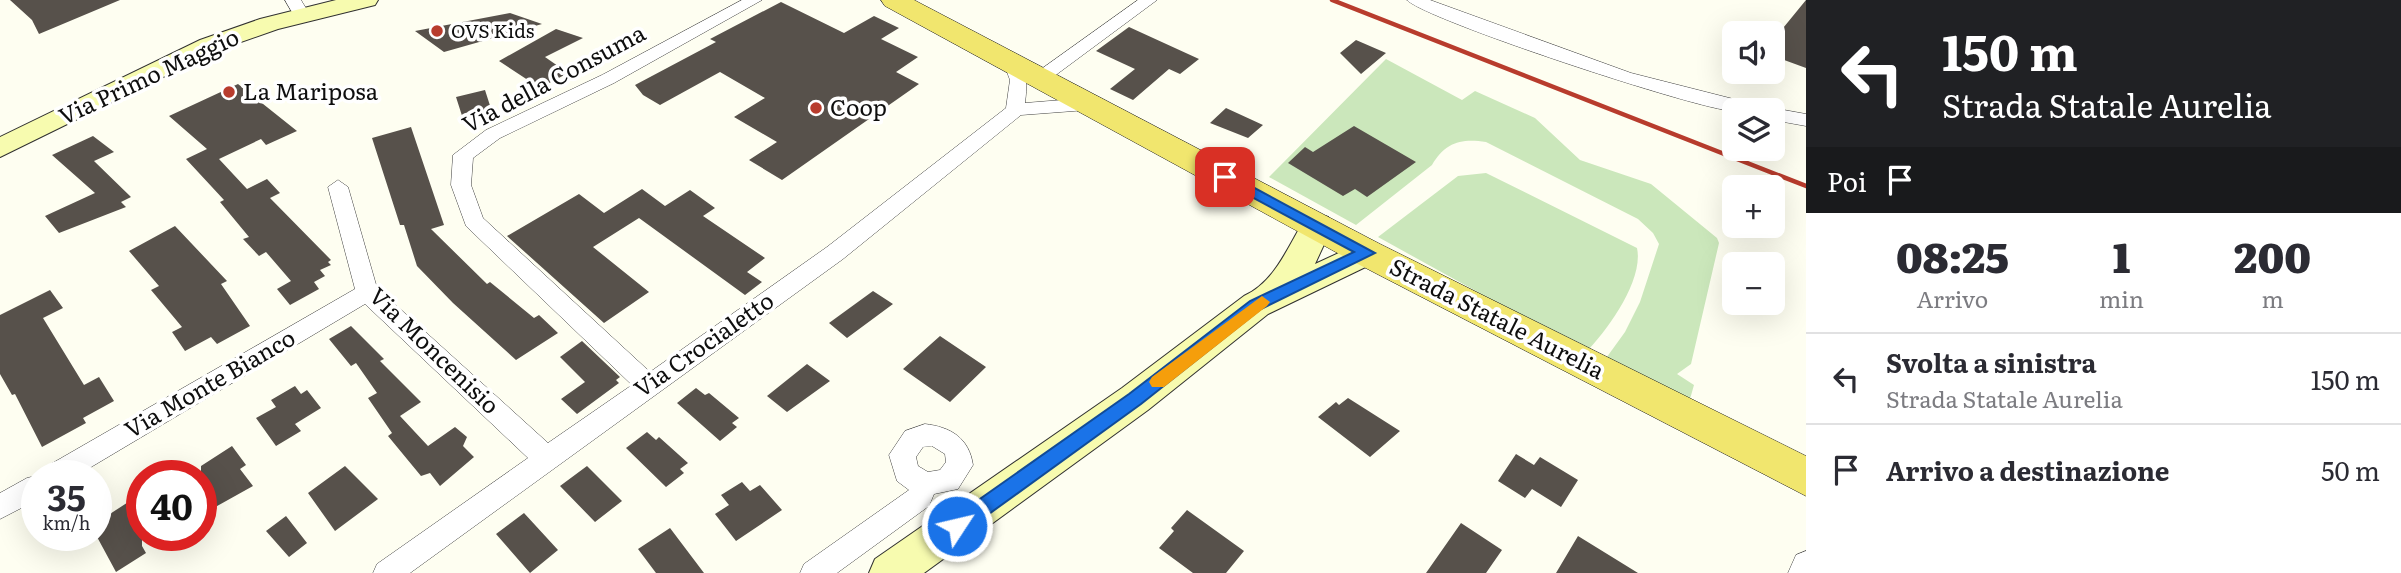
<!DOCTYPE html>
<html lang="it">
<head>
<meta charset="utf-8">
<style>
	body { margin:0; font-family:Literata,serif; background:#f7f7f7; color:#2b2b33; height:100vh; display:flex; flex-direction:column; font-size:26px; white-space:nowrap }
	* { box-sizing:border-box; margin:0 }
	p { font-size:23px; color:#7c7c81 }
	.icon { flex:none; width:38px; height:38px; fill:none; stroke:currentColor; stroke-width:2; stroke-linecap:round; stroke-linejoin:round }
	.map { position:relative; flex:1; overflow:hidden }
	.side { display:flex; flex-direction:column; background:#fff; width:595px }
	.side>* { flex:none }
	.hud { background:#202124; color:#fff; overflow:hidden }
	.fabs { position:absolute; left:1722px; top:21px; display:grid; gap:14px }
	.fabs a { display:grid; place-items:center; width:63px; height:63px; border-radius:10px; background:#fff; box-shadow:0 7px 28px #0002; font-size:35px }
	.speed { position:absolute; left:21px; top:460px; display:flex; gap:14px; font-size:35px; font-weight:700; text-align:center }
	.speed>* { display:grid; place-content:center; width:91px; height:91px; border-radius:50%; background:#fff; box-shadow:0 7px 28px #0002; line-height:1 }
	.speed small { font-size:18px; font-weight:400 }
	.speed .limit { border:10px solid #d22; background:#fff; color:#111 }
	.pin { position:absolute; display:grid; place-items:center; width:60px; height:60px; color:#fff; margin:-30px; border-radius:14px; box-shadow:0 4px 10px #0006 }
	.me { position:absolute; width:77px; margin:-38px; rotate:55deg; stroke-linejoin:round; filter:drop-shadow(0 0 5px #0008) }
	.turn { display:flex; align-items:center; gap:24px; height:147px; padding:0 21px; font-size:32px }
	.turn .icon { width:91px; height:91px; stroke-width:2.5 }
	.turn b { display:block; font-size:49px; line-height:60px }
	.then { display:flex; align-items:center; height:66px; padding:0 21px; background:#0003; gap:14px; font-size:26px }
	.eta { display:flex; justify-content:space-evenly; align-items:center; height:119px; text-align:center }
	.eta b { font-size:42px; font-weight:800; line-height:49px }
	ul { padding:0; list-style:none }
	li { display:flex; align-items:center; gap:21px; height:91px; padding:0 21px; border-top:2px solid #e1e1e2 }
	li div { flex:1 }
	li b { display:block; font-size:26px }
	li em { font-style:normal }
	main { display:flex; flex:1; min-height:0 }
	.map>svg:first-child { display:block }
	.green { fill:#cbe7bb }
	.building { fill:#57514b }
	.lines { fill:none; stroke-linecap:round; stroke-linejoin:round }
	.street-casing { stroke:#414141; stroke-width:1 }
	.secondary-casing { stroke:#303030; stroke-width:2 }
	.primary-casing { stroke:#1f1f1f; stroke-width:1 }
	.street { fill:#fff; fill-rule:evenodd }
	.secondary { fill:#f7fbaf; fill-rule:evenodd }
	.primary { fill:#f1e66e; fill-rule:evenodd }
	.rail { stroke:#b83c2d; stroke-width:4.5 }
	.route { fill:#1a73e8; stroke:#114b97; stroke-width:2 }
	.slow { fill:#f59e0b }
	.poi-dot { fill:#b83c2d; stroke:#fff; stroke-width:2.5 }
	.labels { text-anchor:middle; stroke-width:7; stroke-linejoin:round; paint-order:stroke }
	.far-poi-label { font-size:19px; fill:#0e0e0e; stroke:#fff; text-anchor:start }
	.street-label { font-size:23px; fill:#0e0e0e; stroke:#fff }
	.poi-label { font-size:23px; fill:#0e0e0e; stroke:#fff; text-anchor:start }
</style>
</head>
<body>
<main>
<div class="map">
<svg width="1806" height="573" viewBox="0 0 1806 573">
	<rect width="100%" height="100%" fill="#fefef1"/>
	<path class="green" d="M1386,59L1462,100L1475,91L1535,118L1580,160L1651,184L1717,238L1719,243L1691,364L1677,374L1694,385L1688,406L1604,361L1625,332L1640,302L1659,244L1653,233L1638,219L1486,142C1462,138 1445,142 1432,165L1356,225L1269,177Z
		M1486,173L1637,248C1644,280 1607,331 1586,352L1378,237L1458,176Z"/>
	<path class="building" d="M10,0H120L39,34L32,20Z
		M1806,0V68L1773,56V31L1779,33Z
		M781,2L844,33L874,16L899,28L881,39L918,57L896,72L919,84L782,180L749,160L777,142L734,117L765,98L720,72L660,105L643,95L635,85L716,42L710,39Z
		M510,13L542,24L444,52L415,31Z
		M1129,27L1199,59L1180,74L1169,69L1133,100L1110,89L1135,69L1096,51Z
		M556,29L583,38L545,57L568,73L540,88L499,61Z
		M1356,40L1386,53L1361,74L1340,53Z
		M238,84L297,131L266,145L261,139L219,159L247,189L267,179L280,193L270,198L331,260L328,262L331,265L320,270L325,276L314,282L319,289L290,305L277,289L291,281L266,252L259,256L243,239L249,237L220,202L224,200L186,159L207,149L169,116Z
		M485,90L493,115L464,122L456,97Z
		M1226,108L1263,125L1248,138L1210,123Z
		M1354,126L1416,162L1367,197L1355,189L1343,196L1288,163L1305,147L1313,152Z
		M411,127L444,225L431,229L487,284L490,282L534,318L539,315L558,333L516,360L453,303L417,266L404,225H400L372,138Z
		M93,136L114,152L94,161L131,197L121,202L126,207L59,233L45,216L95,193L52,155Z
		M642,189L665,206L690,190L715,208L703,216L765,258L747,272L762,282L745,295L639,218L593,247L649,292L604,323L507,236L579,194L604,213Z
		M175,226L227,281L221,284L250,326L217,344L211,337L185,351L172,332L182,327L151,290L159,286L129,251Z
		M50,290L63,308L43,318L84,385L99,377L114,401L83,418L86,423L42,447L15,394L12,395L0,374V315Z
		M873,291L893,304L847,338L829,323Z
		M351,326L384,359L380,361L421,402L400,416L428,446L455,427L467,437L463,446L474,457L440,486L430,473L421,476L388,436L392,433L368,398L377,393L356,363L351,366L329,339Z
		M940,336L986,367L950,402L903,369Z
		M582,341L620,377L616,380L619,383L577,414L561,399L585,382L560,357Z
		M807,364L830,381L787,412L767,396Z
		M295,386L301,394L307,390L321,408L295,424L301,431L276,446L256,418L276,407L271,400Z
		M696,388L705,395L709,393L739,418L732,423L737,427L720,441L677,403Z
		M1348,398L1400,431L1370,457L1318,417L1336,402L1339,405Z
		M647,432L656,440L659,437L688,463L680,469L684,473L666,487L626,448Z
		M232,446L246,465L240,469L253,486L201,515V466Z
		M1516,454L1534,465L1540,457L1578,480L1561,507L1532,489L1525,498L1498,481Z
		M345,466L378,499L335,531L308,493Z
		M587,466L622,501L595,522L560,486Z
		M742,482L750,491L760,485L782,510L736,541L715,514L729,505L721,495Z
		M136,497L142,507V546L146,553L116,572L96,535V523Z
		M1187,510L1244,551L1226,573H1193L1159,548L1174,531L1171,528Z
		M524,513L558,550L530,573L496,534Z
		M286,516L307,543L289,557L266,531Z
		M1461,523L1502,550L1486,573H1426Z
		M670,528L704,573H656L638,549Z
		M1578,536L1638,573H1556Z"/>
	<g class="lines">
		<g class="street-casing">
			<path id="street" d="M285,0H301L310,15L302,20L296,19Z
				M742,0H762L614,83L500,138L473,158L471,185L483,218L650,372L827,247L1006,108L1010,80L1004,64L1007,60H1019C1028,75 1027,86 1025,103L1087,98L1096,104L1087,110L1021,115L843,259L410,573H373L377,564L528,458L365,304L76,476H37V500L0,519V493L27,478L40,475L44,468L355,289L328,187L338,180L348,187L377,288L548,443L632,385L466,226L451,185L453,155L486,130L602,75Z
				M1138,0H1157L1045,83H1033L1030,79L1033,75Z
				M1407,0H1430L1631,73L1761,106L1763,110C1754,110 1740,111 1733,111C1699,110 1423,19 1407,0Z
				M1773,108L1806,114V126L1773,120V110H1766Z
				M925,424C951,427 969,438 973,465L958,489L934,494L929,506L837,573H800L804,564L909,490L897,481L889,455L905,431ZM932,446L945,454L946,462L940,470L928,472L918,466L916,457L923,447Z
				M1806,551V573H1788L1796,555Z"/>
		</g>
		<g class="secondary-casing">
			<path id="secondary" d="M336,0H378L375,5L278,29L218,50L0,157V137L200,40L260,19Z
				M1317,214L1328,217L1333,225L1315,264L1356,245L1367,242L1378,245L1383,253L1378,261L1268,314L1148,410L924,573H869L875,559L1122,388L1244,296C1276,281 1288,246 1306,217Z"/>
		</g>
		<g class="primary-casing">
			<path id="primary" d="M881,0H914L1380,244L1806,456V496L1354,262L885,6Z"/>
		</g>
		<use href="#street" class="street"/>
		<use href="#secondary" class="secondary"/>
		<use href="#primary" class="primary"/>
		<path class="rail" d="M1332,0L1806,186"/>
	</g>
	<path class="route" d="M1225,172L1375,253L1261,309L1141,404L964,532L957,534L950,532L947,526L950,520L1129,394L1250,301L1354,252L1220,180V174Z"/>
	<path class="slow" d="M1262,296L1270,302L1267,306L1164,387H1152L1149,382L1152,377Z"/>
	<g class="poi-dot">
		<circle cx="437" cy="31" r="7"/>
		<circle cx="229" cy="92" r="7"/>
		<circle cx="816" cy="108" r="7"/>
	</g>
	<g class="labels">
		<g class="far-poi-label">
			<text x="451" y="38">OVS Kids</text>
		</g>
		<g class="street-label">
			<text transform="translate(149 77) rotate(-25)" y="8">Via Primo Maggio</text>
			<text transform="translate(554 79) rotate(-28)" y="8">Via della Consuma</text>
			<text transform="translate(1497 319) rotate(27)" y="8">Strada Statale Aurelia</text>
			<text transform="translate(704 345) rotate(-35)" y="8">Via Crocialetto</text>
			<text transform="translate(434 351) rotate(44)" y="8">Via Moncenisio</text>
			<text transform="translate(210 384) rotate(-30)" y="8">Via Monte Bianco</text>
		</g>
		<g class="poi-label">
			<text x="243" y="100">La Mariposa</text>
			<text x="830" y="116">Coop</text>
		</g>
	</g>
</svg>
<div class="fabs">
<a><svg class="icon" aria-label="sound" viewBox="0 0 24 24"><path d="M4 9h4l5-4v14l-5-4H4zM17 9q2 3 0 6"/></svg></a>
<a><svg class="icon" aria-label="layers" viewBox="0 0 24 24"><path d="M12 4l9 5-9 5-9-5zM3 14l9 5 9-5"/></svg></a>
<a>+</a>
<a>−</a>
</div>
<div class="speed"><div>35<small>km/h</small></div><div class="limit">40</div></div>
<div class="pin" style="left:1225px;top:177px;background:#d93025"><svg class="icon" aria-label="arrive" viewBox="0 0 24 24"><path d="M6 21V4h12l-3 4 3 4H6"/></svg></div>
<svg class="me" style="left:957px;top:526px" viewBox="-20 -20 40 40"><circle r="17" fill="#1a73e8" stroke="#fff" stroke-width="3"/><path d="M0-11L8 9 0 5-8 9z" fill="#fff"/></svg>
</div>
<section class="side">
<div class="hud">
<div class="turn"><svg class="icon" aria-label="left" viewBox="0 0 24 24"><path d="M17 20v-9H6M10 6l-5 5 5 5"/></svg><div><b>150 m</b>Strada Statale Aurelia</div></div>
<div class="then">Poi<svg class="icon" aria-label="arrive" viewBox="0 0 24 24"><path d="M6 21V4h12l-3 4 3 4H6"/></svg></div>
</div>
<div class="eta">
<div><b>08:25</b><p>Arrivo</p></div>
<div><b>1</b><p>min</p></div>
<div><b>200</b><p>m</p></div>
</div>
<ul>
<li><svg class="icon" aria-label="left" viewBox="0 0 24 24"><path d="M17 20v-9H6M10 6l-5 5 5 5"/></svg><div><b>Svolta a sinistra</b><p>Strada Statale Aurelia</p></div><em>150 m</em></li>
<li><svg class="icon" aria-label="arrive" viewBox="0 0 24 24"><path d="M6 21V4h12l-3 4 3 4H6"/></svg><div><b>Arrivo a destinazione</b></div><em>50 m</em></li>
</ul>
</section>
</main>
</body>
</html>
